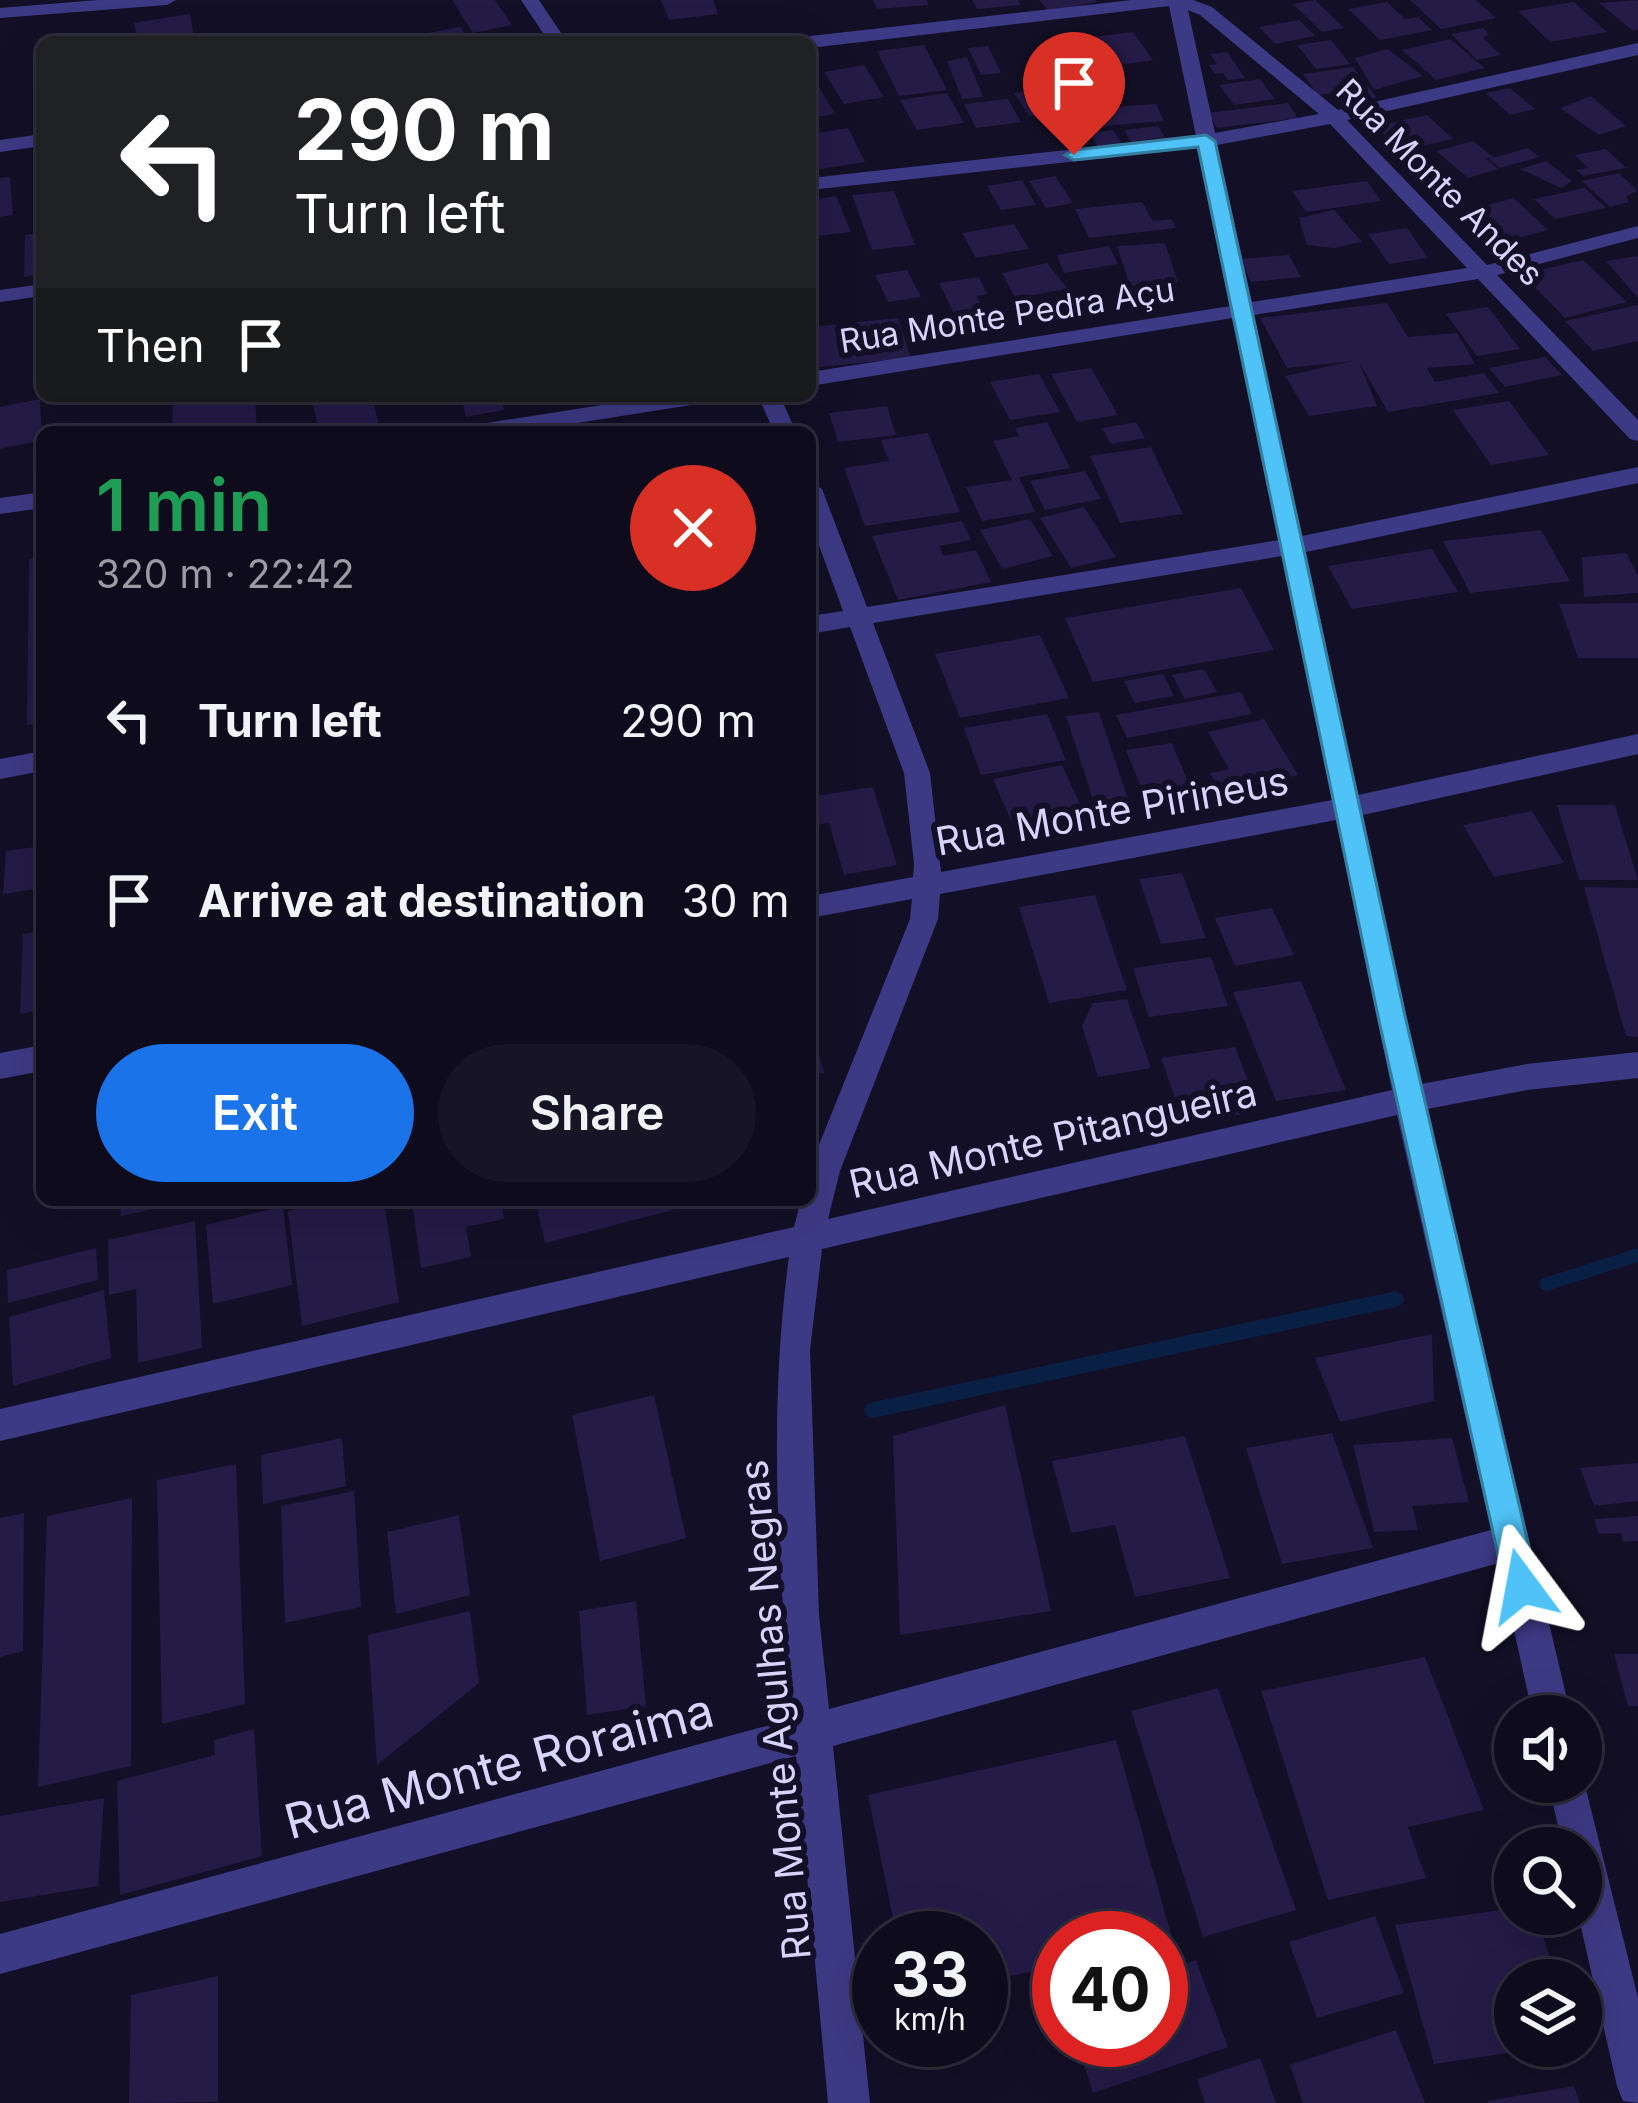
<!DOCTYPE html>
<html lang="en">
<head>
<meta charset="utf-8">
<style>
	body { margin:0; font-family:Inter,sans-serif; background:#171425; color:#f1f3f6; height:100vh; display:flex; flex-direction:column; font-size:45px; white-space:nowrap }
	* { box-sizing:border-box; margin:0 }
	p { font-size:39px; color:#9b9ba3 }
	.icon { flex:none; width:66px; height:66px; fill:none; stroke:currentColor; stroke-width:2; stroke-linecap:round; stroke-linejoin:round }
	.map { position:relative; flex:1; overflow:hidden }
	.drawer { position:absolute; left:36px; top:426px; width:780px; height:780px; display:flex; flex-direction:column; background:#0e0b1c; border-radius:18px; box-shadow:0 12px 48px #0002,0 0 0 3px #2e2b3b }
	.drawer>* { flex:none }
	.banner { position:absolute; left:36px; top:36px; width:780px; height:366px; border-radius:18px; box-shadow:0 12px 48px #0002,0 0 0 3px #2e2b3b; background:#202124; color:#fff; overflow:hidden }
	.tools { position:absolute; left:1494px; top:1695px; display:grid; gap:24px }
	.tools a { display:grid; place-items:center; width:108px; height:108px; border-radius:50%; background:#0e0b1c; box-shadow:0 12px 48px #0002,0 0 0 3px #2e2b3b; font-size:60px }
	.speed { position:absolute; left:852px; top:1911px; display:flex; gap:24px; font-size:60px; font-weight:700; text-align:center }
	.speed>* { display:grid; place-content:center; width:156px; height:156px; border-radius:50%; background:#0e0b1c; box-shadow:0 12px 48px #0002,0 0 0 3px #2e2b3b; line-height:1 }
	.speed small { font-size:30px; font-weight:400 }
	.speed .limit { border:18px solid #d22; background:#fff; color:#111 }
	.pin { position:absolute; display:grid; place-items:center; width:102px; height:102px; color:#fff; margin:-123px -51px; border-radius:50% 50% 50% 0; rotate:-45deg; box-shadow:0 0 12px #0007 }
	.pin .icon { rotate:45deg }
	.me { position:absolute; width:132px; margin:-66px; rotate:347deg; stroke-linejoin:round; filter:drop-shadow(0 0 9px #0008) }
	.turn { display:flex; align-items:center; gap:42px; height:252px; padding:0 60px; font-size:54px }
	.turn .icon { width:156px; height:156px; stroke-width:2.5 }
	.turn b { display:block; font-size:84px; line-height:102px }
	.then { display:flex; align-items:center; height:114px; padding:0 60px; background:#0003; gap:24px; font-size:45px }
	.round { display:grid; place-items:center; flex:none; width:126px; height:126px; border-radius:63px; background:#171425 }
	.head { display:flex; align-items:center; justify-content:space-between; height:204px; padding:0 60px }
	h1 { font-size:72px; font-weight:600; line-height:90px; color:#1e9e55 }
	.cta { display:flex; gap:24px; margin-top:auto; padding:24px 60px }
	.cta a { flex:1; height:138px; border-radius:72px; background:#1a73e8; color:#fff; font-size:48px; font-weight:600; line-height:138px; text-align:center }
	.cta a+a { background:#171425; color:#f1f3f6 }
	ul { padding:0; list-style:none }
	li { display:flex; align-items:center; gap:36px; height:180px; padding:0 60px }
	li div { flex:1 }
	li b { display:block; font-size:45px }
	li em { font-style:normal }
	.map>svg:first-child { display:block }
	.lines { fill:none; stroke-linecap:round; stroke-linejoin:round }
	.stream { fill:#0a1f44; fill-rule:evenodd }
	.building { fill:#241b47 }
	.minor { fill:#3d3a85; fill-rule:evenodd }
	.route { fill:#4fc3f7; stroke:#337fa1; stroke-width:3 }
	.labels { text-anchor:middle; stroke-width:12; stroke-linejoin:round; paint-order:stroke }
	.far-street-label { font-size:33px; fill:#d9d4ff; stroke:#130f26 }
	.street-label { font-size:39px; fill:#d9d4ff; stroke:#130f26 }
	.near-street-label { font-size:48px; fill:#d9d4ff; stroke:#130f26 }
</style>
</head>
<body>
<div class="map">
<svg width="1638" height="2103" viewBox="0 0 1638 2103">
	<rect width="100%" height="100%" fill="#130f26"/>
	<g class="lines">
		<path class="stream" d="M1638,1248V1262L1547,1291L1541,1289L1539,1284L1541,1279L1547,1277Z
			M1396,1291L1402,1294L1404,1299L1402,1304L1396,1307L873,1418L867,1416L864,1410L867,1404L873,1402Z"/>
	</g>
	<path class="building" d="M452,0H495L512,25L473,33Z
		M661,0H713L718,14L669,20Z
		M873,0H927L928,5L877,9Z
		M972,0H1018L1021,5L977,9Z
		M1039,0H1096L1097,2L1049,11Z
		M1315,0L1344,28L1322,32L1293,4Z
		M1410,0H1476L1496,18L1441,29Z
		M1638,0V29L1633,31L1599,3Z
		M1387,2L1405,19L1418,17L1432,30L1380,40L1348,9Z
		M1574,2L1607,32L1550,42L1518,11Z
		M190,14L195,42H138L134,23Z
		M1299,20L1315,36L1275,44L1259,27Z
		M461,27L468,42H431L428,33Z
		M1483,28L1489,34L1483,38L1501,55L1477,60L1451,34Z
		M1133,32L1153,60L1098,68L1079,39Z
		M1450,39L1485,68L1436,80L1402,50Z
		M1331,40L1350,64L1316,69L1297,45Z
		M924,45L947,90L899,96L877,51Z
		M988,46L1001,73L981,75L968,48Z
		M1388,49L1423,76L1374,90L1355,58Z
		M1227,52L1245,78L1228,80L1223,73L1215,74L1209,65L1217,64L1210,54Z
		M967,57L983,97L962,99L947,61Z
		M864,65L884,97L844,104L824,72Z
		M1353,67L1377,98L1341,102L1334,93L1318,95L1303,74Z
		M810,72L835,114L810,118Z
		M1260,79L1275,99L1234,105L1219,85Z
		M1060,86L1075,108L1029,116L1014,93Z
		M1510,88L1535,109L1510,115L1486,93Z
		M947,93L964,123L917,130L900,100Z
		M1591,96L1626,126L1599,135L1560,108Z
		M1008,99L1021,122L976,128L964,104Z
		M1288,103L1298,118L1217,128L1208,113Z
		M1156,104L1164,121L1103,126L1095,108Z
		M1427,115L1453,139L1400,151L1376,126Z
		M1158,126L1165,137L1131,142L1124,130Z
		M848,128L865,162L814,170L810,134Z
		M1113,130L1123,145L1099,148L1090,133Z
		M1473,141L1493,157L1486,159L1498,169L1468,178L1436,151Z
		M1528,148L1539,157L1500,168L1489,159Z
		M1606,149L1626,168L1583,176L1576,170L1588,168L1575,155Z
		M1546,161L1572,181L1561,188L1520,169Z
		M1619,173L1638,191L1626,196L1629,202L1610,207L1582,181Z
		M1055,176L1073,203L1046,208L1029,181Z
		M10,177L13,215L0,217V178Z
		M1022,180L1036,205L1001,210L987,186Z
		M1367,181L1381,201L1306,212L1292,191Z
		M1585,188L1606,208L1555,219L1534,199Z
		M894,191L915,245L872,250L852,195Z
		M836,196L851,232L810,237V200Z
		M1514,198L1548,230L1494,244L1460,212Z
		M1142,202L1153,221L1171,219L1176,228L1089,238L1075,209Z
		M1334,210L1362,242L1334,248L1307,245L1299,218Z
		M1014,224L1029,249L976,258L962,233Z
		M1407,228L1428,258L1389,264L1368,234Z
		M42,232V274L24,277L25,235Z
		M1165,243L1178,283L1130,286L1117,246Z
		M1109,246L1118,264L1064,273L1057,255Z
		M1289,255L1301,277L1251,282L1240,259Z
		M1638,256V298L1606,261Z
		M1583,260L1627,302L1565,318L1522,274Z
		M1047,263L1068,289L1015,298L1002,273Z
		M907,270L921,297L888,302L875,275Z
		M979,277L987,294L977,296L984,311L955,316L939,283Z
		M1387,303L1408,337L1457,333L1475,364L1427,368L1435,382L1484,373L1499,393L1388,412L1359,362L1377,406L1309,416L1285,376L1353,361L1287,368L1260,318Z
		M1638,305V341L1593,351L1565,321Z
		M1488,307L1520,349L1477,356L1446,314Z
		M898,318L911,358L810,368V327Z
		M1545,357L1562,375L1505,387L1489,368Z
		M1091,368L1118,415L1077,422L1051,374Z
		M1039,374L1060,412L1010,420L990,382Z
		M173,396H255L257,432H172Z
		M372,396L380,430L319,432L313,405Z
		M461,396H501L504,410L466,417Z
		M40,399L42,440L0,449V407Z
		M1509,401L1549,455L1491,465L1453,410Z
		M887,406L896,435L838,442L829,413Z
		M1047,422L1070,468L1019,477L1035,512L982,521L966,487L1012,480L993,441L1019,436L1015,428Z
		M1136,422L1145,438L1111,444L1102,428Z
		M928,433L960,512L865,526L844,468L889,461L881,440Z
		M1151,447L1183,514L1120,523L1090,456Z
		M1085,471L1101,499L1045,510L1030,481Z
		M1084,507L1116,557L1071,568L1040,518Z
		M1030,519L1053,556L1002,569L980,530Z
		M962,521L971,540L939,546L943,556L976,550L991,582L898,600L872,536Z
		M1541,530L1570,581L1470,593L1443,541Z
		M1432,549L1458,592L1352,609L1328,566Z
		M1626,553L1638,576V593L1584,597L1582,557Z
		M42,557V722L27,725L29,559Z
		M1241,588L1274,650L1093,682L1065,618Z
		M1638,603V658H1578L1559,604Z
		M1040,635L1069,698L960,718L935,654Z
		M1204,669L1217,692L1185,699L1172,675Z
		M1163,674L1174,696L1135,703L1124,681Z
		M1241,692L1252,714L1127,738L1116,715Z
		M1099,712L1130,805L1096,809L1066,716Z
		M1047,714L1066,760L981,775L964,728Z
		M1264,719L1298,775L1222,794L1210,773L1229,769L1208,732Z
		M1172,743L1197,804L1150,811L1126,750Z
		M1062,765L1086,817L1016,832L993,779Z
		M873,787L897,865L844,875L829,823L810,826V797Z
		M1557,805H1615L1638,880H1579Z
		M1532,811L1564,863L1494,877L1463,825Z
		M42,846V888L3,894L6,851Z
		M1182,873L1206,938L1161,944L1139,879Z
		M1584,887L1638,888V1037L1626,1036Z
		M1095,895L1127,990L1049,1003L1019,907Z
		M1272,908L1294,955L1235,966L1215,918Z
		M42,931V1010L20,1014L23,934Z
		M1211,957L1228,1006L1149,1017L1133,968Z
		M1301,981L1346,1090L1276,1101L1233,992Z
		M1127,999L1151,1068L1098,1077L1082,1026L1093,1003Z
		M810,1023L824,1073L810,1075Z
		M1235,1047L1260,1111L1184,1124L1161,1058Z
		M120,1200H184V1202L121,1216Z
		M334,1200H384L399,1302L302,1326L288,1211Z
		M412,1200H501L504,1219L466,1227L471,1257L421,1268Z
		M535,1200H670L673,1210L545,1243Z
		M283,1206L292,1285L213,1304L206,1225Z
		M195,1221L202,1348L138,1363L136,1289L109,1295L108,1240Z
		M96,1248L98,1280L8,1303L7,1270Z
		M104,1290L111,1358L13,1386L9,1317Z
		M1432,1334L1434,1401L1340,1422L1315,1358Z
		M654,1395L686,1538L600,1561L572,1415Z
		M1005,1405L1051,1611L900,1635L893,1436Z
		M1332,1433L1373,1548L1282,1564L1246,1448Z
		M1185,1436L1230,1578L1135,1597L1115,1525L1071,1533L1052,1461Z
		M342,1438L346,1486L263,1504L261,1455Z
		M1452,1438L1469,1502L1412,1506L1418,1530L1374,1532L1353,1445Z
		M1638,1463V1501L1594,1506L1580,1468Z
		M236,1464L245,1704L162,1724L157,1480Z
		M354,1491L361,1607L285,1623L281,1506Z
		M132,1498L131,1766L38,1787L47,1516Z
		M24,1513L23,1651L0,1657V1518Z
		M459,1515L470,1595L396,1614L387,1532Z
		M1638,1516V1541L1623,1542L1621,1533L1599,1534L1594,1519Z
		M636,1601L646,1706L587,1715L579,1611Z
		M470,1611L479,1683L377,1765L368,1635Z
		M1614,1654H1638V1706H1628Z
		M1425,1657L1484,1810L1408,1827L1426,1878L1328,1900L1261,1691Z
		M1218,1688L1296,1910L1203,1937L1131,1711Z
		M254,1729L262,1856L120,1895L117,1781L215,1755L214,1740Z
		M1116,1740L1172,1938H1059V1965L981,1983V1938H897L868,1795Z
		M104,1798L98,1886L0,1902V1816Z
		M1515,1908V1914H1536L1557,1980H1515V2046L1534,2049L1434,2064L1395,1925Z
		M1375,1916L1404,1993L1317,2018L1289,1942Z
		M1196,1960L1228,2047L1093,2093L1076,2040H1161V1973Z
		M218,1976V2102L129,2103L131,1995Z
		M1396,2030L1425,2103H1303L1290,2065Z
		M1260,2058L1276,2103H1205L1197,2079Z
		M1574,2086L1580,2103H1488V2101Z"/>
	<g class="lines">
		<path class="minor" d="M98,0H176L167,5L0,18V8Z
			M521,0H539L567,42H549Z
			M1132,0H1193L1212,7L1338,110L1638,43V55L1347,120L1487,265L1638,226V238L1497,275L1638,420V441L1630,439L1478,279L1254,315L1302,536L1638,467V483L1306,552L1358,795L1638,734V754L1363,815L1421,1084L1527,1064L1638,1052V1078L1527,1090L1427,1109L1571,1716H1533L1499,1563L833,1746L870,2103H828L796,1756L0,1974V1934L792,1719C778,1566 768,1410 789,1257L0,1441V1409L794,1227L801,1200H810V1167L910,919L912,899L810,918V896L913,877L914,864L904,773L850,627L810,634V616L843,611L810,521V481L822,489L867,607L1279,540L1233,318L810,386V372L1231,306L1198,148L810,190V178L1196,136L1169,6L810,48V42H801L810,36ZM1188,10L1200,15L1319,114L1215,133ZM1330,124L1467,268L1252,302L1217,145ZM1282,556L1332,800L941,872L930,773L873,623ZM1336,820L1392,1090L828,1219L840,1171L938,919L940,894ZM1397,1115L1491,1530L829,1709L819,1615L810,1350L822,1249Z
			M42,134V146L0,152V140Z
			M42,284V296L0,302V290Z
			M659,396H715L704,403L520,432H463L474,425Z
			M758,396H780L796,432H774Z
			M42,492V508L0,514V498Z
			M42,751V771L0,779V759Z
			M42,1045V1071L0,1079V1053Z
			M1581,1769L1638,1998V2103L1623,2101L1617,2086L1578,1914L1581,1848H1563L1548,1782H1581Z"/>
	</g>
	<path class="route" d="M1206,135L1215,141L1405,1016L1538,1586L1534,1597L1522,1602L1510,1597L1505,1586L1378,1016L1198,147L1074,160L1065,155L1074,150Z"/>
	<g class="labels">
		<g class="far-street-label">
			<text transform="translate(1440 182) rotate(45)" y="12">Rua Monte Andes</text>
			<text transform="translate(1007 315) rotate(-9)" y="12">Rua Monte Pedra Açu</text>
		</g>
		<g class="street-label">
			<text transform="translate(1112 811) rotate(-10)" y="14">Rua Monte Pirineus</text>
			<text transform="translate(1053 1138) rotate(-13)" y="14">Rua Monte Pitangueira</text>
			<text transform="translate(775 1710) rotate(-95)" y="14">Rua Monte Agulhas Negras</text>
		</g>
		<g class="near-street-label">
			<text transform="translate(499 1766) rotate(-15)" y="17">Rua Monte Roraima</text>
		</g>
	</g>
</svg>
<div class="tools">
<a><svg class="icon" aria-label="sound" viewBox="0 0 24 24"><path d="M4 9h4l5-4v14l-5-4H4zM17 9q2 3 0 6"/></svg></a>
<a><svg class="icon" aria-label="search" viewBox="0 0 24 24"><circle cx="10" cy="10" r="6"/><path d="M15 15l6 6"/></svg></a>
<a><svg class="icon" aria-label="layers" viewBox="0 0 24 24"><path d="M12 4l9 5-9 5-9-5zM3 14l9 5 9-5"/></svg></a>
</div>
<div class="speed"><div>33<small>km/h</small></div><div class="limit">40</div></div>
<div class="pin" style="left:1074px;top:155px;background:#d93025"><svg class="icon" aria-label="arrive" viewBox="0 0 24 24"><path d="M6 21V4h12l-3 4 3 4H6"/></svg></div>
<svg class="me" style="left:1522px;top:1586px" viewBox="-20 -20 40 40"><path d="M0-17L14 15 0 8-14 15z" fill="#4fc3f7" stroke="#fff" stroke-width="4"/></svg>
<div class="banner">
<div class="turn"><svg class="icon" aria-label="left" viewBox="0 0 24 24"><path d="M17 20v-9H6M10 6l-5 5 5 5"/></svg><div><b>290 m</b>Turn left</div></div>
<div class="then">Then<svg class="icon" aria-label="arrive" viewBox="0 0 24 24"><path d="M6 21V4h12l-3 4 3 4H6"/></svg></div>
</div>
<section class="drawer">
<div class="head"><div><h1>1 min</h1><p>320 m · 22:42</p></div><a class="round" style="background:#d93025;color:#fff"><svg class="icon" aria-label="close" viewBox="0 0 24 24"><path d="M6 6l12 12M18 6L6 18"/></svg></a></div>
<ul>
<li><svg class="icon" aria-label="left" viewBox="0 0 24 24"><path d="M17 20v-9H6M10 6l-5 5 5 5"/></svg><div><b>Turn left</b></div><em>290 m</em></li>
<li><svg class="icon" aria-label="arrive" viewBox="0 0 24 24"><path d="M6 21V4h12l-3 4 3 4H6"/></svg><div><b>Arrive at destination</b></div><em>30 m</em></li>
</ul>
<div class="cta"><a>Exit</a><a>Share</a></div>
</section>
</div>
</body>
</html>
